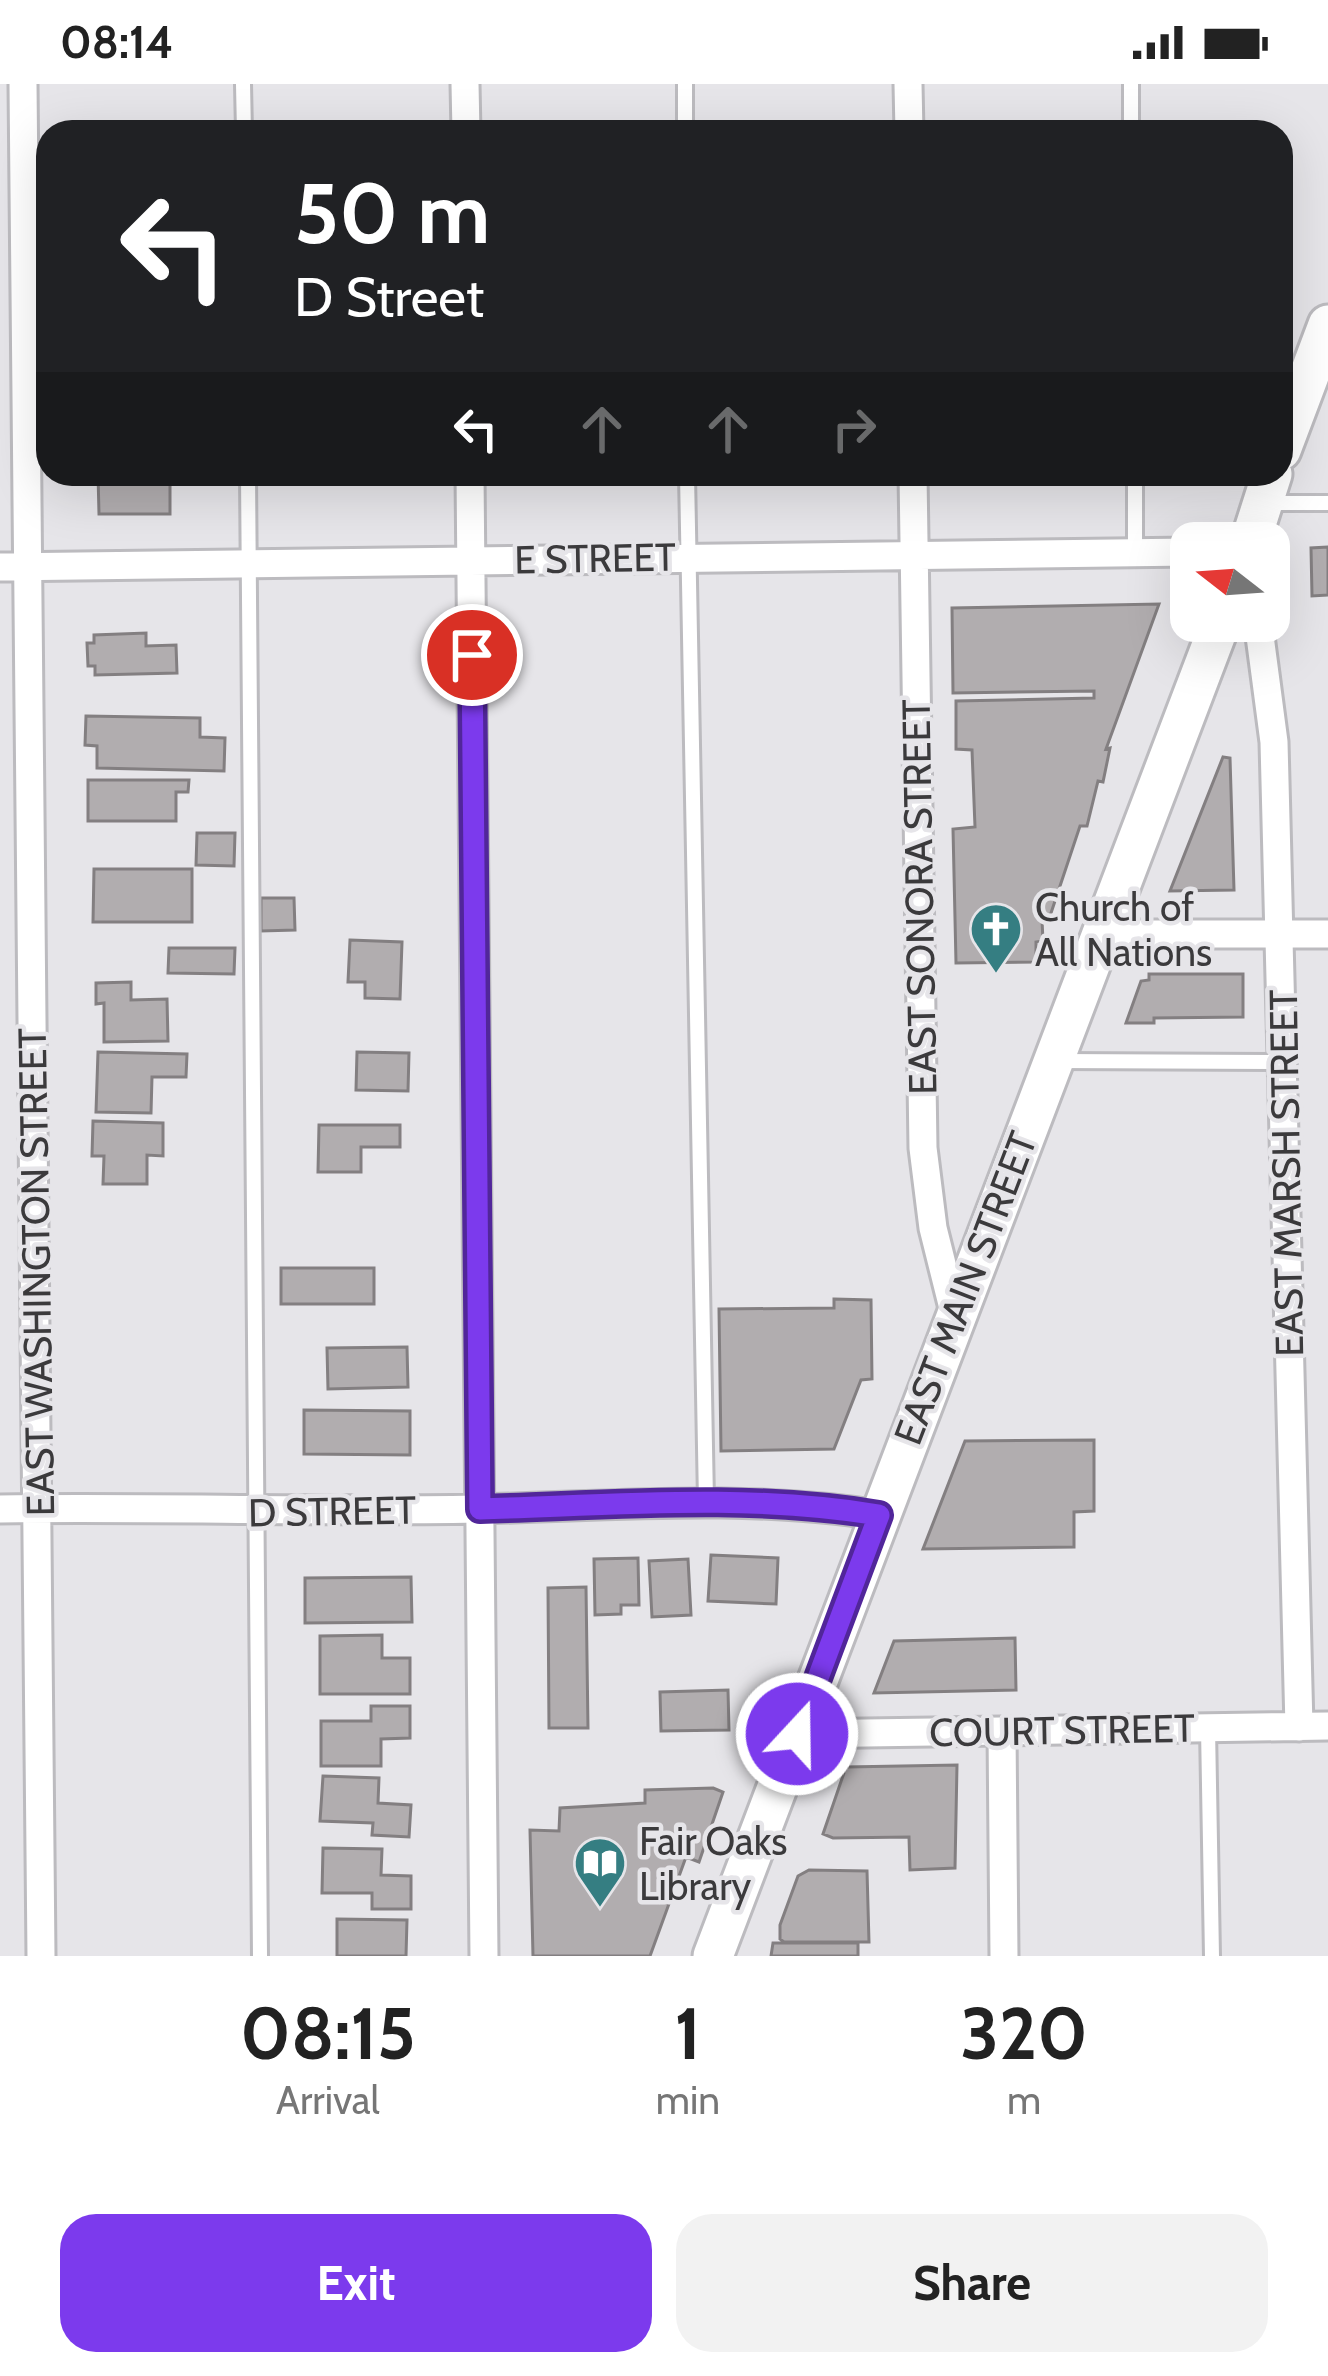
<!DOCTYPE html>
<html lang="en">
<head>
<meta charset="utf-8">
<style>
	body { margin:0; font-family:Cabin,sans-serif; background:#f2f2f2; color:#222; height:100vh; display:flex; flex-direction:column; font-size:45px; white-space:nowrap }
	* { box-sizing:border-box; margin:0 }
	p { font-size:39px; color:#767676 }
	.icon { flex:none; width:66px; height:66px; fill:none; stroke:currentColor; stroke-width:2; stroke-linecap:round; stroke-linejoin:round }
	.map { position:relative; height:1872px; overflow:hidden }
	.details { display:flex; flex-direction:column; background:#fff; flex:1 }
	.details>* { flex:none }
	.guide { position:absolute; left:36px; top:36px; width:1257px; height:366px; border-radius:36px; box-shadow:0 12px 48px #0002; background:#202124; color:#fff; overflow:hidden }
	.needle { width:78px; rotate:287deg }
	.controls { position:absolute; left:1170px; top:438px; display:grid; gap:24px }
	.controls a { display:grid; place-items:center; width:120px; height:120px; border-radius:24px; background:#fff; box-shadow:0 12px 48px #0002; font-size:60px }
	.pin { position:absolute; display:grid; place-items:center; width:102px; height:102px; color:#fff; margin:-51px; border:6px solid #fff; border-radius:50%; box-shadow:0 3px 12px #0007 }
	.me { position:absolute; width:132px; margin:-66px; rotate:21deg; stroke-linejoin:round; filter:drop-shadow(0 0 9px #0008) }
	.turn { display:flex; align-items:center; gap:42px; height:252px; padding:0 60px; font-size:54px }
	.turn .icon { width:156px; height:156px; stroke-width:2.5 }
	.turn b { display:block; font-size:84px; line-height:102px }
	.lanes { display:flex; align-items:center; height:114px; padding:0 60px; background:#0003; justify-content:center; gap:60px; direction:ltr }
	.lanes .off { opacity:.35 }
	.eta { display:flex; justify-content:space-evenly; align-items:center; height:204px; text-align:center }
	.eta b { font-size:72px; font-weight:700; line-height:84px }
	.button { display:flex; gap:24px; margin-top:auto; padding:24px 60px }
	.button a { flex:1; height:138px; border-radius:36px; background:#7c3aed; color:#fff; font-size:48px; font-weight:700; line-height:138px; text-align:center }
	.button a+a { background:#f2f2f2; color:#222 }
	.status { display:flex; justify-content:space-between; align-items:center; height:84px; padding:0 60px; background:#fff; direction:ltr }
	.status svg { height:33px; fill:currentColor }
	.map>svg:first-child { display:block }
	.building { fill:#b1adaf; stroke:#837f81; stroke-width:3 }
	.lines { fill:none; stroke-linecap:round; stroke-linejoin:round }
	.service-casing { stroke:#bcbbbf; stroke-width:20 }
	.minor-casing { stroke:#bcbbbf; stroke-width:33 }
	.secondary-casing { stroke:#bcbbbf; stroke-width:45 }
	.service { stroke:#fff; stroke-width:14 }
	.minor { stroke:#fff; stroke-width:27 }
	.secondary { stroke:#fff; stroke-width:39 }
	.route-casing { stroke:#51269a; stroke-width:30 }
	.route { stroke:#7c3aed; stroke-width:21 }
	.labels { text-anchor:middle; stroke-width:9; stroke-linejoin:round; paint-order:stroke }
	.street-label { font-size:39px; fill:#3b3a3c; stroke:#e6e5e9 }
	.poi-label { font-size:39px; fill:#3b3a3c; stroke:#e6e5e9; text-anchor:start }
</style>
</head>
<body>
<div class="status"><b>08:14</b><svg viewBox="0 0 49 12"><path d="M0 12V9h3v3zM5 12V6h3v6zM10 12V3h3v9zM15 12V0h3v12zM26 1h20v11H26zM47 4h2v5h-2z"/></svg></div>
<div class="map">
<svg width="1328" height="1872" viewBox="0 0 1328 1872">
	<rect width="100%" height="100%" fill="#e6e5e9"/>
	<path class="building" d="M98,390H170V430H99Z
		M1328,463V511L1312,512L1311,464Z
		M1159,520L1106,665L1110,664L1103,698L1098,697L1087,742H1080L1048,838L1042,836L1043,857L1036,858V878L956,879L953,745L975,743L972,666L956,665V617L1094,614V607L953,609L952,524Z
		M146,549V562L176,561L177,589L95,591V582H88L87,559H94V551Z
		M86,632L200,634V653L225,654L224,687L97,684V662L85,661Z
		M1223,673L1230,674L1234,806L1170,807Z
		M88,696H189L188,708H176V737H88Z
		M197,749H235L234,782L196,781Z
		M94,785H192V838H93Z
		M261,814H294L295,846L261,847Z
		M350,856L402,858L400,915L365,914V898H348Z
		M169,864H235L234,890L168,889Z
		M1149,890H1243V933L1154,934V939H1126L1141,897L1149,896Z
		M131,898V916L167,915L168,957L104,958V919L96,920V899Z
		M98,968L187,970L186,993H152L151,1029L96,1028Z
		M357,968L409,969L408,1007L356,1006Z
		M93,1037L163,1039V1072L147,1071V1100H103L104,1072H92Z
		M319,1041H400V1063H361V1088H318Z
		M281,1184H374V1220H281Z
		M834,1215L871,1216L872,1295L861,1296L834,1365L721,1367L719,1225L834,1224Z
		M407,1263L408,1303L328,1305L327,1264Z
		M304,1326L410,1327V1371L304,1370Z
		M1094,1356V1427L1074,1428V1463L923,1465L965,1357Z
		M711,1471L778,1474L776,1520L708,1517Z
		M638,1474L639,1521H621V1530L595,1531L594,1475Z
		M688,1475L691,1531L652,1533L649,1477Z
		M411,1493L412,1538L305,1539V1494Z
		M586,1503L588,1644H549L548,1504Z
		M382,1551V1574H410V1610H320V1552Z
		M1015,1554L1016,1606L874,1609L894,1557Z
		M728,1606L729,1646L661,1647L660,1608Z
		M371,1622H410V1654L381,1655V1682H321V1637H371Z
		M957,1681L955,1784L910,1786L909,1753L833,1754L823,1750L846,1683Z
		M323,1692L379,1694L378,1719L411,1721L409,1753L372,1751L373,1739L320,1737Z
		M713,1704L723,1708L699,1778L686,1773L650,1872H533L530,1746L559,1747L560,1724L645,1719V1706Z
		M323,1764L382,1765L381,1791L411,1792V1825H372V1809H322Z
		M809,1786L867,1787L869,1858H784L780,1855V1841L798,1792Z
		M337,1835L407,1836L406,1872H337Z
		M773,1859H858V1872H771Z"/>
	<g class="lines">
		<g class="service-casing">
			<path id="service" d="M243,0L244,48
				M685,0V48
				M1131,0V48
				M248,390L260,1872
				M687,390L706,1417
				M1135,390V468
				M1266,419H1328
				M1056,977L1284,978
				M1208,1644L1212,1872"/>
		</g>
		<g class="minor-casing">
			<path id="minor" d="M23,0L41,1872
				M465,0L466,48
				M908,0L909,48
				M470,390L484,1872
				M913,390L923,1064L933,1144L955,1232
				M0,483L1191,468
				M1258,537L1274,658L1299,1643
				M1099,850H1328
				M0,1425C159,1423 318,1428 477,1425C611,1422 745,1410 879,1431
				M1002,1647L1004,1872
				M797,1650L1328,1642"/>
		</g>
		<g class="secondary-casing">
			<path id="secondary" d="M1281,366L1328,241
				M1250,459L1272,390
				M713,1872L1221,537"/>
		</g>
		<use href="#service" class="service"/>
		<use href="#minor" class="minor"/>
		<use href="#secondary" class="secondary"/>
	</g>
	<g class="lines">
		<g class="route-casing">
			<path id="route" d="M472,571L480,1425C613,1421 747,1409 879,1431L797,1650"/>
		</g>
		<use href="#route" class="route"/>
	</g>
	<defs>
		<g id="church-pin" transform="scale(2.7)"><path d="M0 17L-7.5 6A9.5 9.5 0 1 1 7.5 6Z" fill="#357e82" stroke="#e6e5e9"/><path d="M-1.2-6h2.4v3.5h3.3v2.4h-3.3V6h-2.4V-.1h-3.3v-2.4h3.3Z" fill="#fff"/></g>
		<g id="library-pin" transform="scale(2.7)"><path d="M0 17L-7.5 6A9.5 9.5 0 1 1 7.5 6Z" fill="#357e82" stroke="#e6e5e9"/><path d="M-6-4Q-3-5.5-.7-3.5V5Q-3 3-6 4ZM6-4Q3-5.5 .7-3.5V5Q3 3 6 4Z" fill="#fff"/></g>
	</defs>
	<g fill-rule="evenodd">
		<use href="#church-pin" x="996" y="845"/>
		<use href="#library-pin" x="600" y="1779"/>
	</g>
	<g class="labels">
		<g class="street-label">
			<text transform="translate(595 474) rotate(-1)" y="14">E STREET</text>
			<text transform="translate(919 813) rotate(-91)" y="14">EAST SONORA STREET</text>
			<text transform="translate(1286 1089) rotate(-91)" y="14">EAST MARSH STREET</text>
			<text transform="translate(36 1188) rotate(-91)" y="14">EAST WASHINGTON STREET</text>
			<text transform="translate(965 1204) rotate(-69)" y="14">EAST MAIN STREET</text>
			<text transform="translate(332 1427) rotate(-1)" y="14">D STREET</text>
			<text transform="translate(1062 1646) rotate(-1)" y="14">COURT STREET</text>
		</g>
		<g class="poi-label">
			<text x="1035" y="837">Church of<tspan x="1035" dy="45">All Nations</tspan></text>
			<text x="639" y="1771">Fair Oaks<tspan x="639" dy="45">Library</tspan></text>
		</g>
	</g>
</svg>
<div class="controls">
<a><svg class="needle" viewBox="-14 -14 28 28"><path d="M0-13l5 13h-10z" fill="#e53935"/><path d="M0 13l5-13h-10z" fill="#767676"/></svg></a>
</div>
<div class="pin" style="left:472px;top:571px;background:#d93025"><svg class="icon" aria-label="arrive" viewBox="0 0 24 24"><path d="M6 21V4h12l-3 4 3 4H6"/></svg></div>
<svg class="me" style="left:797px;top:1650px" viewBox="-20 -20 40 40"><circle r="17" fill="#7c3aed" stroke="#fff" stroke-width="3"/><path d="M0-11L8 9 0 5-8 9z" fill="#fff"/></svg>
<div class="guide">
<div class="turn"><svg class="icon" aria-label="left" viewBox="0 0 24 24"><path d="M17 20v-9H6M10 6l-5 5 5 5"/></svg><div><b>50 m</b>D Street</div></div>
<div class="lanes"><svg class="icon" aria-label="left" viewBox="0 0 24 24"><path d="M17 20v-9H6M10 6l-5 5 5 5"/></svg><svg class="icon off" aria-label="ahead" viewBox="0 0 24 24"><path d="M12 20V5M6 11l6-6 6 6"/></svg><svg class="icon off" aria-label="ahead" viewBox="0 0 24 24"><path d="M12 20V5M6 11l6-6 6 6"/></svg><svg class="icon off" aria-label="right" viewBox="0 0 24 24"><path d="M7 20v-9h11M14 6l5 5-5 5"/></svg></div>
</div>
</div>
<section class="details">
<div class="eta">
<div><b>08:15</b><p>Arrival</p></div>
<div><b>1</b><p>min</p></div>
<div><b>320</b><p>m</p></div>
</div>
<div class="button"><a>Exit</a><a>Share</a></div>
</section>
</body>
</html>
